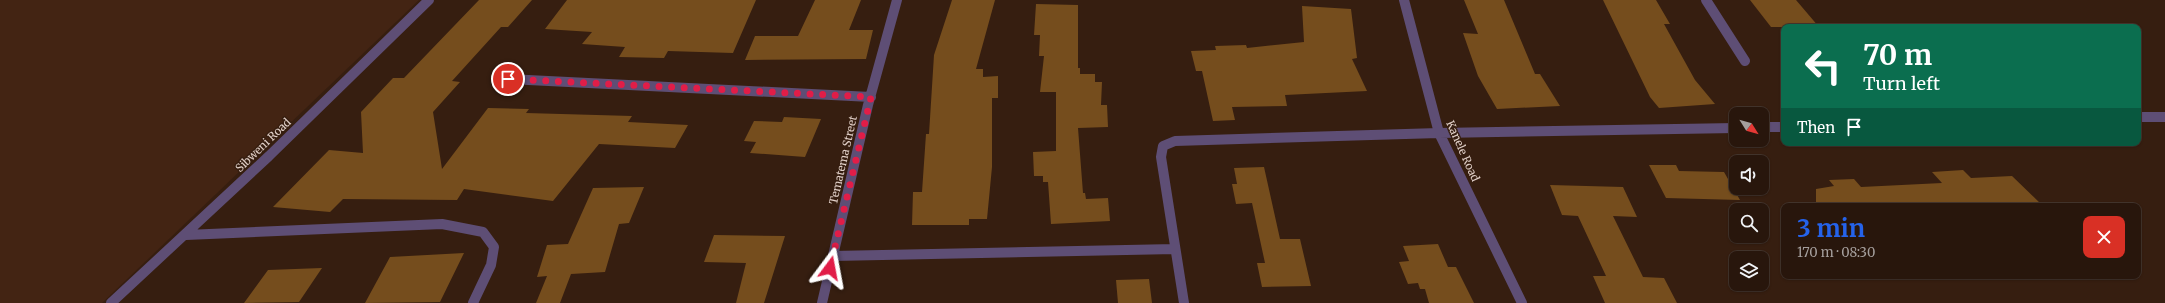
<!DOCTYPE html>
<html lang="en">
<head>
<meta charset="utf-8">
<style>
	body { margin:0; font-family:Merriweather,serif; background:#301f15; color:#f1f3f6; height:100vh; display:flex; flex-direction:column; font-size:15px; white-space:nowrap }
	* { box-sizing:border-box; margin:0 }
	p { font-size:13px; color:#a59f9d }
	.icon { flex:none; width:22px; height:22px; fill:none; stroke:currentColor; stroke-width:2; stroke-linecap:round; stroke-linejoin:round }
	.map { position:relative; flex:1; overflow:hidden }
	.sheet { position:absolute; left:1781px; top:203px; width:360px; height:76px; display:flex; flex-direction:column; background:#28160c; border-radius:8px; box-shadow:0 1px 3px #0004,0 0 0 1px #44352d }
	.sheet>* { flex:none }
	.hud { position:absolute; left:1781px; top:24px; width:360px; height:122px; border-radius:8px; box-shadow:0 1px 3px #0004,0 0 0 1px #44352d; background:#0b6e4f; color:#fff; overflow:hidden }
	.needle { width:26px; rotate:127deg }
	.fabs { position:absolute; left:1729px; top:107px; display:grid; gap:8px }
	.fabs a { display:grid; place-items:center; width:40px; height:40px; border-radius:8px; background:#28160c; box-shadow:0 1px 3px #0004,0 0 0 1px #44352d; font-size:20px }
	.pin { position:absolute; display:grid; place-items:center; width:34px; height:34px; color:#fff; margin:-17px; border:2px solid #fff; border-radius:50%; box-shadow:0 1px 4px #0007 }
	.me { position:absolute; width:44px; margin:-22px; rotate:13deg; stroke-linejoin:round; filter:drop-shadow(0 0 3px #0008) }
	.turn { display:flex; align-items:center; gap:14px; height:84px; padding:0 16px; font-size:18px }
	.turn .icon { width:52px; height:52px; stroke-width:2.5 }
	.turn b { display:block; font-size:28px; line-height:34px }
	.then { display:flex; align-items:center; height:38px; padding:0 16px; background:#0003; gap:8px; font-size:15px }
	.round { display:grid; place-items:center; flex:none; width:42px; height:42px; border-radius:8px; background:#301f15 }
	.head { display:flex; align-items:center; justify-content:space-between; height:68px; padding:0 16px }
	h1 { font-size:24px; font-weight:700; line-height:30px; color:#2563eb }
	.map>svg:first-child { display:block }
	.built { fill:#432413 }
	.building { fill:#754d1d }
	.lines { fill:none; stroke-linecap:round; stroke-linejoin:round }
	.street { stroke:#5e4e75; stroke-width:10 }
	.route { stroke:#e11d48; stroke-width:7; stroke-dasharray:0 12.6 }
	.labels { text-anchor:middle; stroke-width:3; stroke-linejoin:round; paint-order:stroke }
	.street-label { font-size:11px; fill:#e0cfc7; stroke:#361e10 }
</style>
</head>
<body>
<div class="map">
<svg width="2165" height="303" viewBox="0 0 2165 303">
	<rect width="100%" height="100%" fill="#361e10"/>
	<path class="built" d="M0,0H419L102,303H0Z"/>
	<path class="building" d="M479,0H532L508,27H501L452,81L460,82L433,112L442,169L488,108L529,109L526,113L632,116L628,122L688,125L675,148L599,144L553,201L464,189L457,200L343,199L330,212L273,207L329,150L363,153L361,112L393,78H404Z
		M567,0H756L733,53L668,51L664,58L619,57L625,47L582,44L592,32L545,29Z
		M815,0H861L849,30H873L866,59L745,60L755,36H798Z
		M952,0H995L976,69H983V77L998,76V98H992V167L987,219H969V225H912L913,192H922L926,134H929L934,55Z
		M1464,0H1504L1535,74H1540L1560,106L1497,109L1478,76L1463,33L1478,34Z
		M1603,0H1656L1670,24H1664L1695,80L1715,104L1659,108L1650,97Z
		M1750,0H1796L1819,27H1771Z
		M1036,4L1078,5V68H1080V74H1095V82H1102L1101,105H1107L1108,127L1078,128L1083,193H1085L1086,199L1108,198L1110,221L1051,224L1048,182H1043V176H1034L1033,152L1056,151V92H1040L1044,56H1039L1040,35H1034Z
		M1302,6L1351,9L1357,58L1352,59L1367,91L1285,95L1287,106L1232,107L1235,120L1213,121L1202,71H1196L1191,51L1216,50L1215,46L1246,45L1247,48L1304,42Z
		M784,117L821,119L805,157L750,153L756,142L744,141L754,121L782,122Z
		M1649,165H1676L1679,171L1724,172L1740,200L1666,198Z
		M1264,167L1280,239H1300L1311,286L1262,287L1257,263H1265L1252,203L1236,204L1232,184H1237L1234,168Z
		M1963,170L1971,178L2012,176L2043,206H1816V189L1834,186L1829,180L1854,179L1861,187L1942,183L1932,172Z
		M1550,185L1623,187L1637,217L1613,216L1643,277L1664,278L1677,303H1605L1593,276H1606L1578,216L1562,215Z
		M644,187L629,223L619,224L605,272L571,274L560,303H536L547,276L537,277L547,245L568,244L593,188Z
		M714,235L785,236L764,303H736L746,263L704,262Z
		M1438,244L1448,267H1456L1474,303H1429L1425,289H1420L1418,283L1408,284L1399,262L1409,261L1403,246Z
		M464,253L440,302L365,303L390,257Z
		M322,268L299,302L244,303L268,270Z
		M1149,279L1152,303H1118L1116,280Z"/>
	<g class="lines">
		<path class="street" d="M1404,0L1439,133L1522,303
			M1706,0L1745,61
			M508,79L871,97
			M2138,117H2165
			M1762,127H1784
			M186,235L442,224L483,232L494,247L491,265L473,303
			M833,256L1175,249
			M111,303L269,156L429,0
			M822,303L868,105L897,0
			M1184,303L1161,157L1163,146L1175,141L1439,133L1736,128"/>
	</g>
	<g class="lines">
		<path class="route" d="M508,79L871,97L830,268"/>
	</g>
	<g class="labels">
		<g class="street-label">
			<text transform="translate(263 145) rotate(-44)" y="4">Sibweni Road</text>
			<text transform="translate(1463 151) rotate(66)" y="4">Kanele Road</text>
			<text transform="translate(843 160) rotate(-77)" y="4">Tematema Street</text>
		</g>
	</g>
</svg>
<div class="fabs">
<a><svg class="needle" viewBox="-14 -14 28 28"><path d="M0-13l5 13h-10z" fill="#e53935"/><path d="M0 13l5-13h-10z" fill="#a59f9d"/></svg></a>
<a><svg class="icon" aria-label="sound" viewBox="0 0 24 24"><path d="M4 9h4l5-4v14l-5-4H4zM17 9q2 3 0 6"/></svg></a>
<a><svg class="icon" aria-label="search" viewBox="0 0 24 24"><circle cx="10" cy="10" r="6"/><path d="M15 15l6 6"/></svg></a>
<a><svg class="icon" aria-label="layers" viewBox="0 0 24 24"><path d="M12 4l9 5-9 5-9-5zM3 14l9 5 9-5"/></svg></a>
</div>
<div class="pin" style="left:508px;top:79px;background:#d93025"><svg class="icon" aria-label="arrive" viewBox="0 0 24 24"><path d="M6 21V4h12l-3 4 3 4H6"/></svg></div>
<svg class="me" style="left:830px;top:268px" viewBox="-20 -20 40 40"><path d="M0-17L14 15 0 8-14 15z" fill="#e11d48" stroke="#fff" stroke-width="4"/></svg>
<div class="hud">
<div class="turn"><svg class="icon" aria-label="left" viewBox="0 0 24 24"><path d="M17 20v-9H6M10 6l-5 5 5 5"/></svg><div><b>70 m</b>Turn left</div></div>
<div class="then">Then<svg class="icon" aria-label="arrive" viewBox="0 0 24 24"><path d="M6 21V4h12l-3 4 3 4H6"/></svg></div>
</div>
<section class="sheet">
<div class="head"><div><h1>3 min</h1><p>170 m · 08:30</p></div><a class="round" style="background:#d93025;color:#fff"><svg class="icon" aria-label="close" viewBox="0 0 24 24"><path d="M6 6l12 12M18 6L6 18"/></svg></a></div>
</section>
</div>
</body>
</html>
